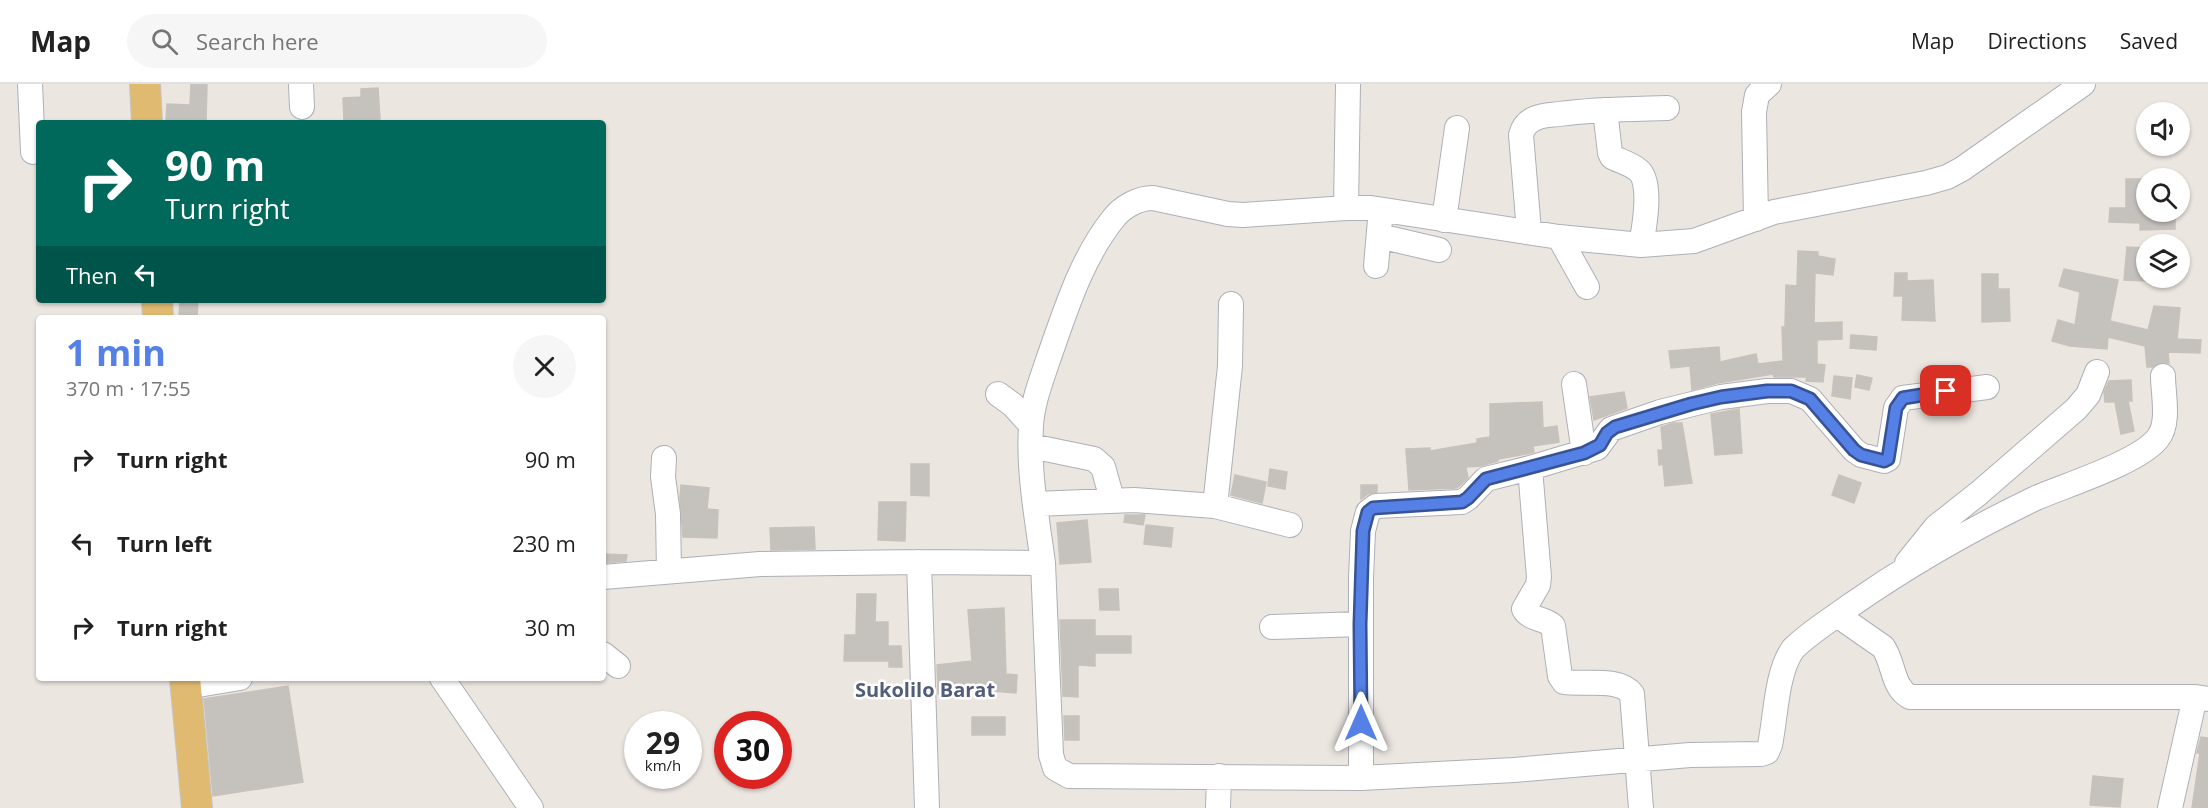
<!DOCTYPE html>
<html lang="en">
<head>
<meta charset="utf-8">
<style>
	body { margin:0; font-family:"Open Sans",sans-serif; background:#f6f6f6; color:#222; height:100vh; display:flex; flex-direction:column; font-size:22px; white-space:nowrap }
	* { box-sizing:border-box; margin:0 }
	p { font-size:20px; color:#767676 }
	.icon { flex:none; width:33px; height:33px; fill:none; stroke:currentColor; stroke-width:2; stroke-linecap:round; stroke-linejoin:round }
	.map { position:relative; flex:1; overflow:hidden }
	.drawer { position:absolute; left:36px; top:231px; width:570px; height:366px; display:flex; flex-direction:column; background:#fff; border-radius:6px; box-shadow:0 2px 4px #0004 }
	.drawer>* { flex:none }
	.guide { position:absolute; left:36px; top:36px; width:570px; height:183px; border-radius:6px; box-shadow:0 2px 4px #0004; background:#00695c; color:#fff; overflow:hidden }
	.tools { position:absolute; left:2136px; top:18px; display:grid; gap:12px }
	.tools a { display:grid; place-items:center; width:54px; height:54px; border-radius:50%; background:#fff; box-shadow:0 2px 4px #0004; font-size:30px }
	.speed { position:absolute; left:624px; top:627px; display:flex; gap:12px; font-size:30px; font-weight:700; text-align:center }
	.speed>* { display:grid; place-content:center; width:78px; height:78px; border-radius:50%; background:#fff; box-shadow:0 2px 4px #0004; line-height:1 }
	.speed small { font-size:15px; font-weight:400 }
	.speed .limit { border:9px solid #d22; background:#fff; color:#111 }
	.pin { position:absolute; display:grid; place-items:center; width:51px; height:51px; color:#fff; margin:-26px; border-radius:12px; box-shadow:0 3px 9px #0006 }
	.me { position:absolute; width:66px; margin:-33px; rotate:0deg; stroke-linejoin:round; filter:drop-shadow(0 0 4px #0008) }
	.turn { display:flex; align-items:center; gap:21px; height:126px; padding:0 30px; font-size:27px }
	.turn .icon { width:78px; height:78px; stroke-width:2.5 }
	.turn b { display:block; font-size:42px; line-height:51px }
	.then { display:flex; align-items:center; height:57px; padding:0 30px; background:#0003; gap:12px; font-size:22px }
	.round { display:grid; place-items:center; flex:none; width:63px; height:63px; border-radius:32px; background:#f6f6f6 }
	.summary { display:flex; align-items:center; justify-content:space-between; height:102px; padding:0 30px }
	h1 { font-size:36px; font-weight:700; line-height:45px; color:#5580e5 }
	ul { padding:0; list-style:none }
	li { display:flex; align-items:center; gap:18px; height:84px; padding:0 30px }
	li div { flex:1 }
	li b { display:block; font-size:22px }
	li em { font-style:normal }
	header { display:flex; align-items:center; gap:36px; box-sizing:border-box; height:84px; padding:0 30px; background:#fff; border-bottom:2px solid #e0e0e0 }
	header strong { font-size:28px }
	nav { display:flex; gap:33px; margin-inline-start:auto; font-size:21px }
	.search { width:420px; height:54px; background:#f6f6f6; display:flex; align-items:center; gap:15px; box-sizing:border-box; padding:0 21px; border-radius:33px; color:#767676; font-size:22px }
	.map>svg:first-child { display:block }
	.building { fill:#c5c1bc; stroke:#c8c2bb; stroke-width:1.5 }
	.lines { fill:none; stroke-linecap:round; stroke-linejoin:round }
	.minor-casing { stroke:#adb0b7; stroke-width:26 }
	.major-casing { stroke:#c4c4c4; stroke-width:32 }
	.minor { stroke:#fff; stroke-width:24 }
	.major { stroke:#e1ba71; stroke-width:30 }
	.route-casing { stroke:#375395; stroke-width:15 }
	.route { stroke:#5580e5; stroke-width:10 }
	.labels { text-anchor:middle; stroke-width:5; stroke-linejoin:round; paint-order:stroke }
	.quarter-label { font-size:20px; font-weight:bold; fill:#525d79; stroke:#fff }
</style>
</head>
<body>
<header>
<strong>Map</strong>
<div class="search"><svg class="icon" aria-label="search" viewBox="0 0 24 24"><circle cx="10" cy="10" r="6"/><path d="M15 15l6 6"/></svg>Search here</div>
<nav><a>Map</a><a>Directions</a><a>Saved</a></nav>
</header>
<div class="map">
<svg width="2208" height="724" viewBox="0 0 2208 724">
	<rect width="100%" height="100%" fill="#ece6e1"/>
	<path class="building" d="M191,0H207L206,39H166L167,20L190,21Z
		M378,4L380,35L344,37L343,14L361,13V5Z
		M2126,95H2146V128H2175V145L2140,146V139L2109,138L2110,124H2126Z
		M2127,163L2146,164V197L2124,196Z
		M1798,167L1818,168V172L1835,175L1833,191L1815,189L1814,239L1842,238V255L1817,256V280L1825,281L1823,298L1806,297L1807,293H1774L1773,290L1718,299L1692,306L1690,282L1671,284L1669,267L1719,263L1720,278L1756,270L1758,280L1783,277L1782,243H1785L1786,201L1797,202Z
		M2064,185L2118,196L2110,237L2148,246L2154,222L2180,224L2177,255L2201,256L2200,269L2168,268L2169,279L2162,278L2153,283H2147L2145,262L2108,253L2107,265L2070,262L2052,257L2058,236L2075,241L2080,208L2059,202Z
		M1895,189H1907V197L1933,196L1935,237L1902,236L1903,212H1894Z
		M1982,190H1998V205H2009L2010,237L1982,238Z
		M180,216H198L197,234L179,233Z
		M1851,251L1877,253L1876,266L1850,264Z
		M1857,291L1872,294L1869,306L1855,303Z
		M1834,292L1852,294L1850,315L1832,312Z
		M2131,296L2132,317H2128L2134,347L2121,350L2115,318H2105L2104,308L2109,297Z
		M1624,308L1627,324L1594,336L1590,313Z
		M1542,318L1543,344L1557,342L1559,358L1533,362L1534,368L1526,370L1498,375V377L1481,382L1466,383L1468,394L1457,404L1409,406L1406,365L1430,364V367L1477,359V355L1490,353V320Z
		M1739,325L1742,369L1715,371L1711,330Z
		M1673,339H1682L1692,399L1665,402L1663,380L1659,381L1658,366H1663L1661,343Z
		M911,380H929V412L911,411Z
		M1270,385L1287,388L1285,405L1268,402Z
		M1235,391L1266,398L1262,419L1231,411Z
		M1839,391L1861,399L1854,419L1832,411Z
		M681,401L709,404L707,425L718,426L717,454L683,453L680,414Z
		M1361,401H1377V408L1368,410L1361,415Z
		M879,418H906L905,457L878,456Z
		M1125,431H1145L1143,441L1124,438Z
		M1087,436L1091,478L1060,480L1057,439Z
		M1146,441L1173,444L1171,463L1144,460Z
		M814,443L815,465L771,466L770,444Z
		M603,470L627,471L626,477L603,479Z
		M1099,505H1118L1119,526H1100Z
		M857,510H876L875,538H888V562H901L902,583H889V577H844L845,551H856Z
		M1004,524L1006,590L1017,591L1016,609L965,605L966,607L938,610L937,581L972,577L968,526Z
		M1060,536H1095V552H1131V569H1095V582L1078,581V613L1063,612Z
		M288,602L303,698L213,712L204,615Z
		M1064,632H1079V656H1065Z
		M972,633H1005V651H972Z
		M2201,653L2208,654V724H2192L2200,669H2197Z
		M2093,692L2123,695L2120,723L2090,721Z"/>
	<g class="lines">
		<g class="minor-casing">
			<path id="minor" d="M30,0L33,68
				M301,0L302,23
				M1605,26L1610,69L1612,73C1620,77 1631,80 1638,86C1653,97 1644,145 1641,161
				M1346,124L1348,0
				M1756,135L1754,28L1757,11L1769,0
				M1444,136L1457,44
				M1529,147L1521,51C1523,43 1528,37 1536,34C1543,31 1552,31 1559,30C1595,25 1631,25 1667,24
				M1379,152L1439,166
				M1559,153L1587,203
				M1376,182L1380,136
				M1574,300L1584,369
				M998,310L1013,321L1030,340
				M1031,362L1094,375L1103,383L1112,415
				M664,374L663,393L668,430L669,487
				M1530,384L1597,364L1611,345L1660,328L1721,313L1767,307H1791L1810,315L1854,366L1861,371L1884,377L1888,375L1896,324L1903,314L1987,303
				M1035,420L1134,416L1215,422L1290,441
				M1215,422L1230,282L1231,220
				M919,478L927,724
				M1043,479L1051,671L1055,684L1069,692L1361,694L1514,686L1690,671L1761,670L1767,668L1770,661C1776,632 1776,589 1793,565C1810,548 1832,535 1851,521C1910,480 1971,445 2036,414C2066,401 2140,378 2158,354C2170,339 2163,310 2163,292
				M1907,479L1936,443L1979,409L2076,325L2088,311L2097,288
				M603,493L760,480L919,478L1043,479C1037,434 1028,387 1031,342C1032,320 1041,297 1048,276C1065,228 1081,175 1113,135C1122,123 1138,114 1153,114L1228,130L1243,131L1346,124H1371L1559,153L1641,161L1694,157L1774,128L1926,99L1947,93L1962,85L2083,0
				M1837,531L1883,563C1894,578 1892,604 1910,613H2195
				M1272,543L1360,540
				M603,570L618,582
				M442,594L531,724
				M186,603L240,594
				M1361,694V494L1363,447L1368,428L1376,422L1462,418L1468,414L1486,395L1530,384L1539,493L1538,501L1524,525C1530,536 1545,534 1553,542L1560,592L1564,598C1584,601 1620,593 1632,610L1641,724
				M1218,724L1219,692
				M2170,724L2195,613L2208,615"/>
		</g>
		<g class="major-casing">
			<path id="major" d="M145,0L147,39
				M157,216L158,234
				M185,594L197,724"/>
		</g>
		<use href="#minor" class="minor"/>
		<use href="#major" class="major"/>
	</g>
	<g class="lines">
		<g class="route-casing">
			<path id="route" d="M1361,639L1360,540L1363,447L1368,428L1373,424L1462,418L1468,414L1486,395L1584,369L1600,361L1607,349L1615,343L1691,320L1721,313L1767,307H1791L1810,315L1854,366L1861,371L1884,377L1888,375L1896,324L1903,314L1946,307"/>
		</g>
		<use href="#route" class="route"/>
	</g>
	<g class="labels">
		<g class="quarter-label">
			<text x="925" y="613">Sukolilo Barat</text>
		</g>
	</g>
</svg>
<div class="tools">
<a><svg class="icon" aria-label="sound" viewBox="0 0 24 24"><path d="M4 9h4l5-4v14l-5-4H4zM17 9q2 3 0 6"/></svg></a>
<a><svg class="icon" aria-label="search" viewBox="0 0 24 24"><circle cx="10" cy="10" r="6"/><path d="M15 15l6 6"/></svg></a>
<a><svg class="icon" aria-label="layers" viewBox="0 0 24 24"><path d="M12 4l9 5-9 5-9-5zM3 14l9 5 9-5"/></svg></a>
</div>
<div class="speed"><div>29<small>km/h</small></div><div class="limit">30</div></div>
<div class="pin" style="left:1946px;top:307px;background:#d93025"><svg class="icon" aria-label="arrive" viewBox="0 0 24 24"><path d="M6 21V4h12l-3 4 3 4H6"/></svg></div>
<svg class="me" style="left:1361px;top:639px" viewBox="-20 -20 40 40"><path d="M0-17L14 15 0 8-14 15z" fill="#5580e5" stroke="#fff" stroke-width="4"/></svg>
<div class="guide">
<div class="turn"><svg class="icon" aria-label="right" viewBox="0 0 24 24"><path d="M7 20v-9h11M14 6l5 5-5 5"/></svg><div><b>90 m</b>Turn right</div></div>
<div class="then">Then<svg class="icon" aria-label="left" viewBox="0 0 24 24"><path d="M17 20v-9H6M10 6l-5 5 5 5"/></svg></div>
</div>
<section class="drawer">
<div class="summary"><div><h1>1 min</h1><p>370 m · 17:55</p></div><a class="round"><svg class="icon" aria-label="close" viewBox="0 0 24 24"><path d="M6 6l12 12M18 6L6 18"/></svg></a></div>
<ul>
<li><svg class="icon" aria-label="right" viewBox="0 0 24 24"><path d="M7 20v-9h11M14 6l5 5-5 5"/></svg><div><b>Turn right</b></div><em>90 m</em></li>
<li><svg class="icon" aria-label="left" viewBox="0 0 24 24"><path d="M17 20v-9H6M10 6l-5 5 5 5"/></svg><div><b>Turn left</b></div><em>230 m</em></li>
<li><svg class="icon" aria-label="right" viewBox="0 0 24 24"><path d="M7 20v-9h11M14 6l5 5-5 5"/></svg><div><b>Turn right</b></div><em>30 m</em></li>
</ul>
</section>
</div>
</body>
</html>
